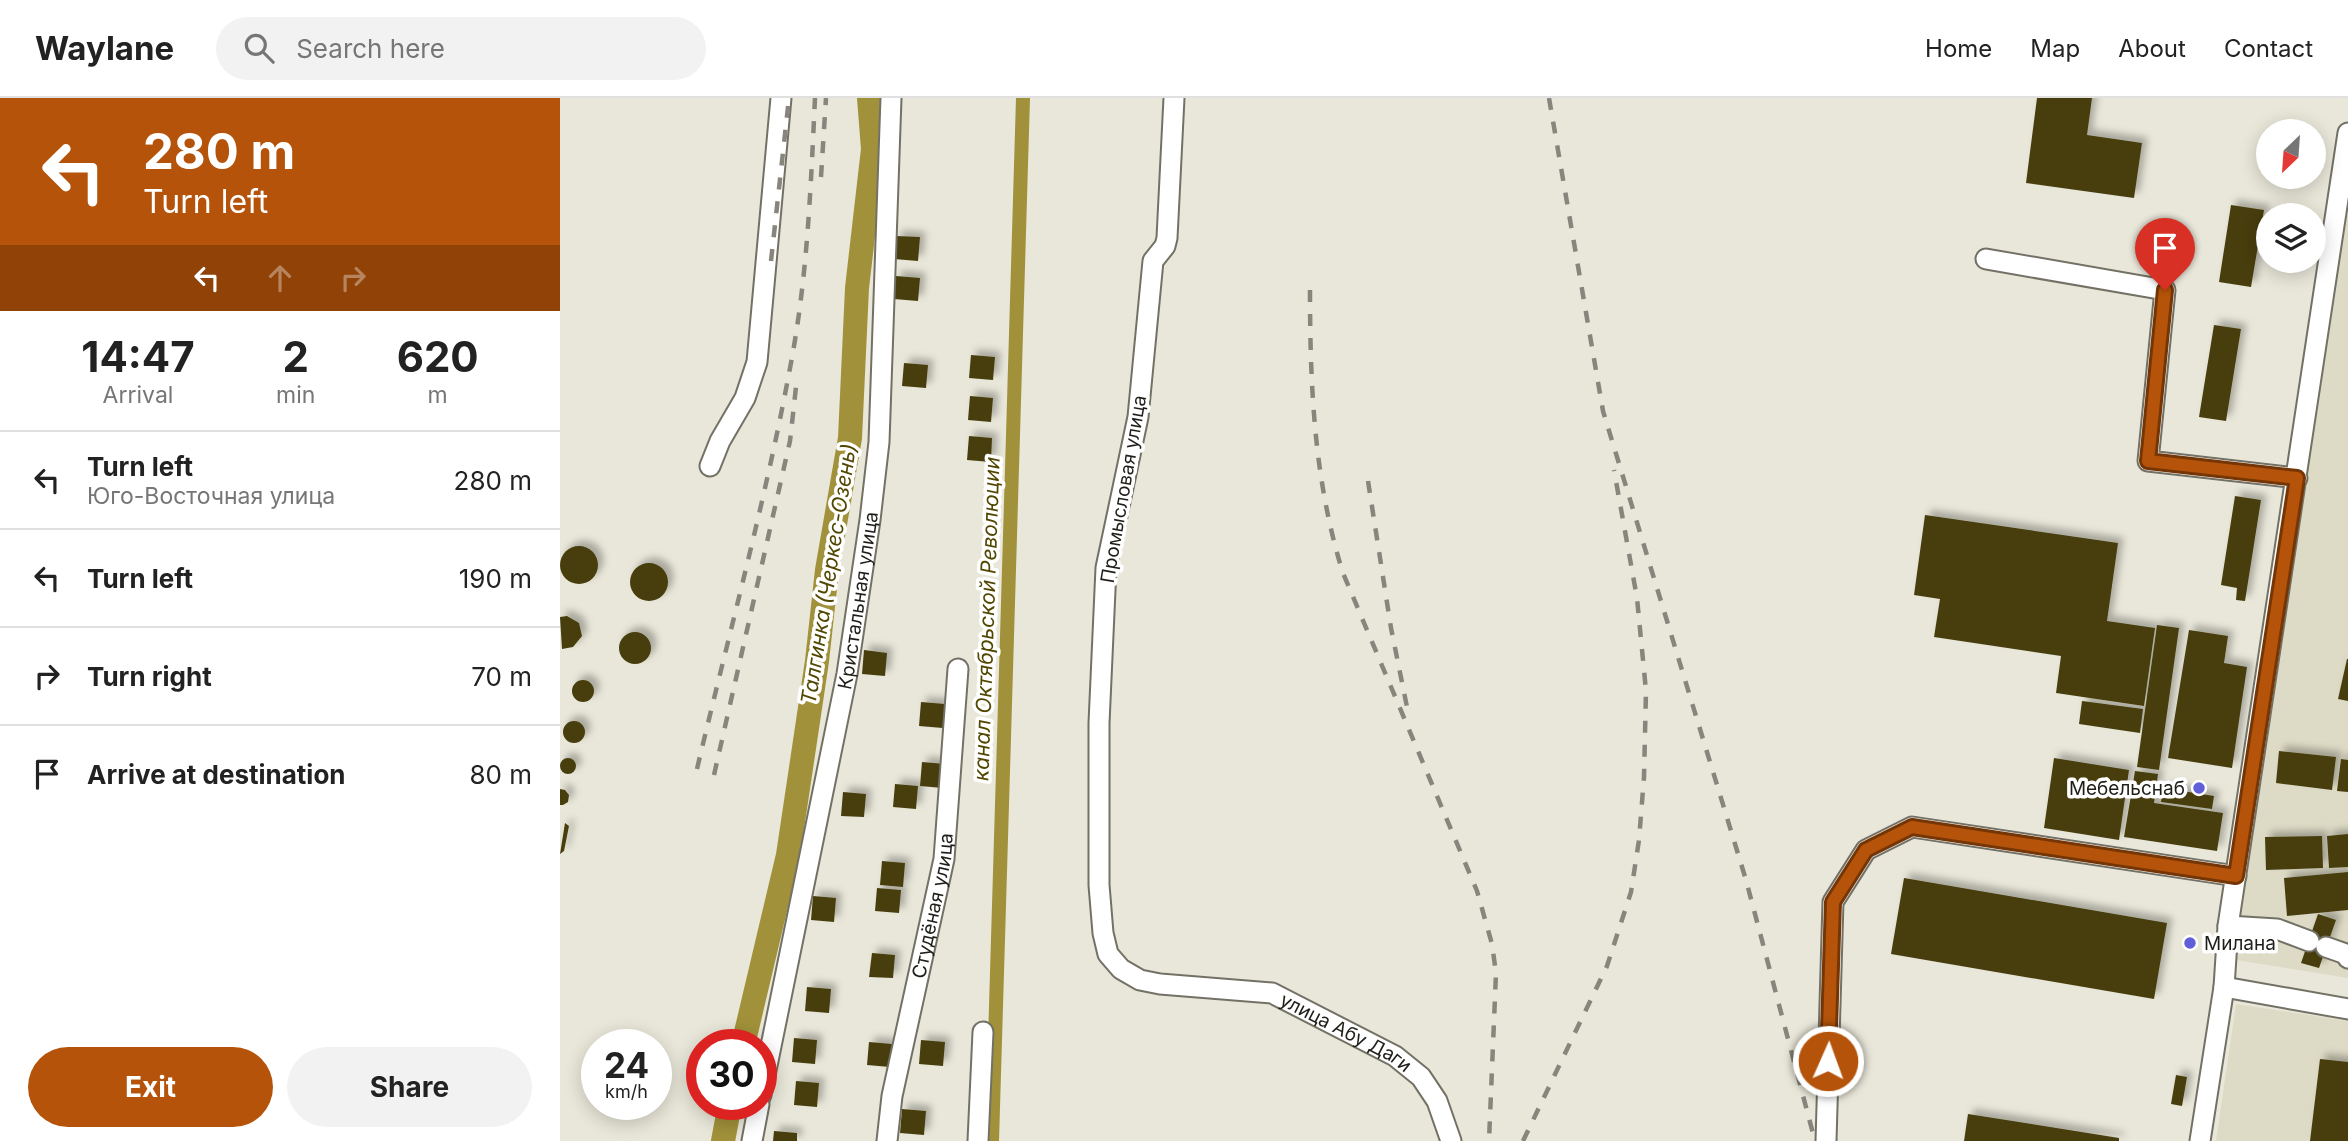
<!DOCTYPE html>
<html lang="en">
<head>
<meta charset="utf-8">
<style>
	body { margin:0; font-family:Inter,sans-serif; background:#f2f2f2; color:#222; height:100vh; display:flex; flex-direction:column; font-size:26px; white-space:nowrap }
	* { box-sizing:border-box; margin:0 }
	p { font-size:23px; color:#767676 }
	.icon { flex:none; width:38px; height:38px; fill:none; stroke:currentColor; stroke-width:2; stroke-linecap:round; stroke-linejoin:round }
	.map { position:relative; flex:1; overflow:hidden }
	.panel { display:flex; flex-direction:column; background:#fff; width:560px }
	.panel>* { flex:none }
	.banner { background:#b45309; color:#fff; overflow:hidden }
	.needle { width:46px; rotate:205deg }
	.buttons { position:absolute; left:1696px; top:21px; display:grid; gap:14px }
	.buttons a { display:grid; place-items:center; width:70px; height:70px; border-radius:50%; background:#fff; box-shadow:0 4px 18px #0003; font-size:35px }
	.speed { position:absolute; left:21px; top:931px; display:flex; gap:14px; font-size:35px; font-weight:700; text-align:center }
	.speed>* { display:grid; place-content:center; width:91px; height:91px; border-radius:50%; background:#fff; box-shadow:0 4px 18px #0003; line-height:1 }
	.speed small { font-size:18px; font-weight:400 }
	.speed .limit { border:10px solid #d22; background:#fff; color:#111 }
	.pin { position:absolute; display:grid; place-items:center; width:60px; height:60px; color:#fff; margin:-72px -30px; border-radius:50% 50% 50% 0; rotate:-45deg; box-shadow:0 0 7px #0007 }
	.pin .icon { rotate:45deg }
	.me { position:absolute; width:77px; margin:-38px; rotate:2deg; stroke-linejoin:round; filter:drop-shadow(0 0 5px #0008) }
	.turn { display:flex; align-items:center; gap:24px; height:147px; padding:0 28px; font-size:32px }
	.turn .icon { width:91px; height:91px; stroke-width:2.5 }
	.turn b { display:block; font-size:49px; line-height:60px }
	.lanes { display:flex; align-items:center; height:66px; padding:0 28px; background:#0003; justify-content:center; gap:35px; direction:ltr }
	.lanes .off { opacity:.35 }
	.eta { display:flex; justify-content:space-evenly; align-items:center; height:119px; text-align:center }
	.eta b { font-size:42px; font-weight:700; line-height:49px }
	.action { display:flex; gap:14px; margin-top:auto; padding:14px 28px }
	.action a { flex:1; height:80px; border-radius:42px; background:#b45309; color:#fff; font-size:28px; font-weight:700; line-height:80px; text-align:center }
	.action a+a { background:#f2f2f2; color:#222 }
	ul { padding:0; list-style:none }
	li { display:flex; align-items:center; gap:21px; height:98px; padding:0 28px; border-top:2px solid #e0e0e0 }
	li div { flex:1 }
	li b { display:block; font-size:26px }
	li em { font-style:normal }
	header { display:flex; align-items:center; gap:42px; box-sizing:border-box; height:98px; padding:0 35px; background:#fff; border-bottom:2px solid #e0e0e0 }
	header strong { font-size:33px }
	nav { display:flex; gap:38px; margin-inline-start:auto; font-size:24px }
	.search { width:490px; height:63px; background:#f2f2f2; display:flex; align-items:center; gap:18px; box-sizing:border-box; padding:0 24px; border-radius:38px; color:#767676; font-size:26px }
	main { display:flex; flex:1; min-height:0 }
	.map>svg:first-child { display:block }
	.built { fill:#dddac5 }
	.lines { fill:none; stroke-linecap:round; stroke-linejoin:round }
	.canal { stroke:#a1913a; stroke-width:14 }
	.river { stroke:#a1913a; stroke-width:24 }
	.building { fill:#463e0f; filter:url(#shadow) }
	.minor-casing { stroke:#737165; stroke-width:23 }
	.minor { stroke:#fff; stroke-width:19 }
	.rail { stroke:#87857c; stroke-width:4.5; stroke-dasharray:12 12; stroke-linecap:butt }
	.route-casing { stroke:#753606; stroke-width:18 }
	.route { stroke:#b45309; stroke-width:12 }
	.poi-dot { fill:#605fd7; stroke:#fff; stroke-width:2.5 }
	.labels { text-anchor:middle; stroke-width:7; stroke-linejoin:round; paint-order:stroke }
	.street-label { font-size:19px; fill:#1f1e19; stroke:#fff }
	.poi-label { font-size:19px; fill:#1f1e19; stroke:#fff; text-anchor:end }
	.water-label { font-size:21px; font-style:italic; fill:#524700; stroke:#fff }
</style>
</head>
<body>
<header>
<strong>Waylane</strong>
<div class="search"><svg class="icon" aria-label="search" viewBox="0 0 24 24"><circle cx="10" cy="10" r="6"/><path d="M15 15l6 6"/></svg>Search here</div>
<nav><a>Home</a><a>Map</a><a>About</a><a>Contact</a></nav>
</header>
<main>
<section class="panel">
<div class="banner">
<div class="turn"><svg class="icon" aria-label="left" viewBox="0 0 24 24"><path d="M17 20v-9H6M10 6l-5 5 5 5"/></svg><div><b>280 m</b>Turn left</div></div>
<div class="lanes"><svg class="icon" aria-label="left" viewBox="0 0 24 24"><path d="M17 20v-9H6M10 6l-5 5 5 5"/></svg><svg class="icon off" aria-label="ahead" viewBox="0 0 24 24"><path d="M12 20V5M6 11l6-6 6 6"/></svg><svg class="icon off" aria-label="right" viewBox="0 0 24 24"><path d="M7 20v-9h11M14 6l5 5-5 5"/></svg></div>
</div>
<div class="eta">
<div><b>14:47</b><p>Arrival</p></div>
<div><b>2</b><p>min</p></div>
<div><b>620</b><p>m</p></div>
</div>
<ul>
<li><svg class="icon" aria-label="left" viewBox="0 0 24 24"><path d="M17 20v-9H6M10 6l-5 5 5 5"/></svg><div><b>Turn left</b><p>Юго-Восточная улица</p></div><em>280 m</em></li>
<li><svg class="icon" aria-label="left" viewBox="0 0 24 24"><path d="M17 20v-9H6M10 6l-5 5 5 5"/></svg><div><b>Turn left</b></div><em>190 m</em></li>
<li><svg class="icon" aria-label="right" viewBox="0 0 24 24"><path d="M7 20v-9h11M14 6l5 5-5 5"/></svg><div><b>Turn right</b></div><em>70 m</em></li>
<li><svg class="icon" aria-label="arrive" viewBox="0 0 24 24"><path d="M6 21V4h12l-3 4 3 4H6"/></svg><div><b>Arrive at destination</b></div><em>80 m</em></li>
</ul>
<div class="action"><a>Exit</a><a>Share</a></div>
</section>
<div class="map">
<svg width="1788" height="1043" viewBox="0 0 1788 1043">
	<defs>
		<filter id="shadow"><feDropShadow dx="5.5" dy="-5.5" stdDeviation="3.5" flood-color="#0004"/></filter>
	</defs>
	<rect width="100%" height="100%" fill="#e9e7d9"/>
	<path class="built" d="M1788,90V880L1670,861Z
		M1676,906L1788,923V1043H1656Z"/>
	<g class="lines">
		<path class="canal" d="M432,1043L463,0"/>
		<path class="river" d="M183,947L228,757L257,563L267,472L290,340L297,190L313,51L309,0
			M163,1043L170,1006"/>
	</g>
	<path class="building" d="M1477,0H1532L1527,37L1582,45L1574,100L1466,85Z
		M1671,107L1704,112L1691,189L1659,184Z
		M336,138L360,139L358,163L334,161Z
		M336,178L360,180L358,203L334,201Z
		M1654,227L1681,231L1666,323L1639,319Z
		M411,257L435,259L433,282L409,280Z
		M344,265L368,267L366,290L342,288Z
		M410,298L433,300L431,324L408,322Z
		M409,338L432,340L431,364L407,362Z
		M1675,398L1701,402L1685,503L1676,502L1677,490L1661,487Z
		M1365,417L1558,445L1547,523L1595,530L1584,608L1496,595L1501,558L1374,539L1380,501L1354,497Z
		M0 467a19 19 0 1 1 38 0a19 19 0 1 1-38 0Z
		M70 484a19 19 0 1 1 38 0a19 19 0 1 1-38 0Z
		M7,518L19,525L22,538L13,549L2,551L0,519Z
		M1597,527L1619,530L1599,672L1577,669Z
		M1629,532L1668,538L1664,565L1687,569L1672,670L1608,660Z
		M59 550a16 16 0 1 1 32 0a16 16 0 1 1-32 0Z
		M304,552L327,555L325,578L302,576Z
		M1787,561H1788V603L1778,601Z
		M12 593a11 11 0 1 1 22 0a11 11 0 1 1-22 0Z
		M1522,603L1583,611L1580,635L1519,626Z
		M361,604L385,606L383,630L359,628Z
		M3 634a11 11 0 1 1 22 0a11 11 0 1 1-22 0Z
		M1719,653L1776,659L1772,692L1716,685Z
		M0 668a8 8 0 1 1 16 0a8 8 0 1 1-16 0Z
		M1494,660L1569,672L1559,742L1484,730Z
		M1781,661L1788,662V694L1777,693Z
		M362,664L385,666L383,690L360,688Z
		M1575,673L1598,676L1594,705L1663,715L1657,753L1564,739Z
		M335,686L358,688L356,711L333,709Z
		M1603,690L1654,698L1652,711L1601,704Z
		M0,691L5,692L9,697L8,704L3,707H0Z
		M283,694L306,696L304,719L281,718Z
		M5,725L9,728L4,753L0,756Z
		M1788,736V769L1769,770L1767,738Z
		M1762,738L1763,770L1706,772L1705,739Z
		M322,763L345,765L343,789L320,787Z
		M1788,774V812L1727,818L1724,780Z
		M1344,780L1607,825L1594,901L1331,856Z
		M317,790L341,792L339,815L315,813Z
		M253,798L276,800L274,824L251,822Z
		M1758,816L1776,822L1759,870L1741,865Z
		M312,855L335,857L333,880L309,879Z
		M247,889L271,891L269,915L245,913Z
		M234,940L257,942L255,966L232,964Z
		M361,942L385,944L383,968L359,966Z
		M309,944L332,946L330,969L307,967Z
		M1760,961L1788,964V1043H1750Z
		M1616,977L1627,979L1622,1008L1611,1006Z
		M236,983L259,985L257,1009L234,1007Z
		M342,1011L366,1013L364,1037L340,1035Z
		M1408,1016L1559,1040V1043H1404Z
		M214,1033L237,1035V1043H213Z"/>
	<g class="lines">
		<g class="minor-casing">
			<g id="minor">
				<path id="s1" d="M614,0L607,140L605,148L593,163L578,319L546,470L539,625V787L543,835L548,856L561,871L580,882L600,886L712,895L835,958L861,979L877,1003L891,1043"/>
				<path d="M1426,161L1605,192L1588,363L1737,380"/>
				<path d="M150,368L160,343L185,300L197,264L221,0"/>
				<path d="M1668,828L1717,831L1749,843"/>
				<path d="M1766,849L1786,856L1788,860"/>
				<path d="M1664,889L1788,911"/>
				<path id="s2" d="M201,997L287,576L310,422L319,344L331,0"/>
				<path d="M192,1043L199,1006"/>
				<path id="s3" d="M327,1043L332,998L384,761L398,571"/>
				<path d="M418,1043L423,934"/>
				<path d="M1266,1043L1273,804L1306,752L1352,729L1676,778"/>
				<path d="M1640,1043L1664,889L1668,828L1788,35"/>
			</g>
		</g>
		<use href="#minor" class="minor"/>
		<path class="rail" d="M989,0L1043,313L1186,782L1255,1043
			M261,79L266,0
			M211,163L229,0
			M750,192C750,288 754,383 783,475L917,793L932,846L936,875L929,1043
			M808,383L831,530L847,609
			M137,671C170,531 209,390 234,248C248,166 251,83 255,0
			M154,677L230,343L237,280
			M963,1043L1047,868L1071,794L1079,742L1084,679L1086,593L1077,500L1054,372"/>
	</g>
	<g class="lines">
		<g class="route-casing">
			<path id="route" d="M1268,963L1273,804L1306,752L1352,729L1676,778L1737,380L1588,363L1605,192"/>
		</g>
		<use href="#route" class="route"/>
	</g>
	<g class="poi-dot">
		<circle cx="1639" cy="690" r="7"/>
		<circle cx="1630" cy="845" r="7"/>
	</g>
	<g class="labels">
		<g class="street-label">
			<text transform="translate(563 391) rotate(-80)" y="7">Промысловая улица</text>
			<text dy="7" stroke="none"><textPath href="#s2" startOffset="504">Кристальная улица</textPath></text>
			<text dy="7" stroke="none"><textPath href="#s3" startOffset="240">Студёная улица</textPath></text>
			<text dy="7" stroke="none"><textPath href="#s1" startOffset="1124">улица Абу Даги</textPath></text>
		</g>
		<g class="poi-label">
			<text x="1625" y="697">Мебельснаб</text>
			<text x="1644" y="852" text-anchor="start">Милана</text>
		</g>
		<g class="water-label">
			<text transform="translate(269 476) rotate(-81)" y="7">Талгинка (Черкес-Озень)</text>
			<text transform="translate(427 521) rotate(-88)" y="7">канал Октябрьской Революции</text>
		</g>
	</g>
</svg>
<div class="buttons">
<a><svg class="needle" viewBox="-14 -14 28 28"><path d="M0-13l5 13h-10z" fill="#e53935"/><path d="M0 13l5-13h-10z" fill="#767676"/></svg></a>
<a><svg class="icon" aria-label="layers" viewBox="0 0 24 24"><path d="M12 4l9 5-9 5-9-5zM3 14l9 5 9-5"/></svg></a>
</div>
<div class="speed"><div>24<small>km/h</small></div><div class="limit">30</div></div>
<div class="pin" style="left:1605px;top:192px;background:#d93025"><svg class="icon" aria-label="arrive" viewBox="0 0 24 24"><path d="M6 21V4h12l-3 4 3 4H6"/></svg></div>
<svg class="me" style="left:1268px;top:963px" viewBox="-20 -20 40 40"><circle r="17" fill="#b45309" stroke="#fff" stroke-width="3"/><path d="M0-11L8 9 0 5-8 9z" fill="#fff"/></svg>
</div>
</main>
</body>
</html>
